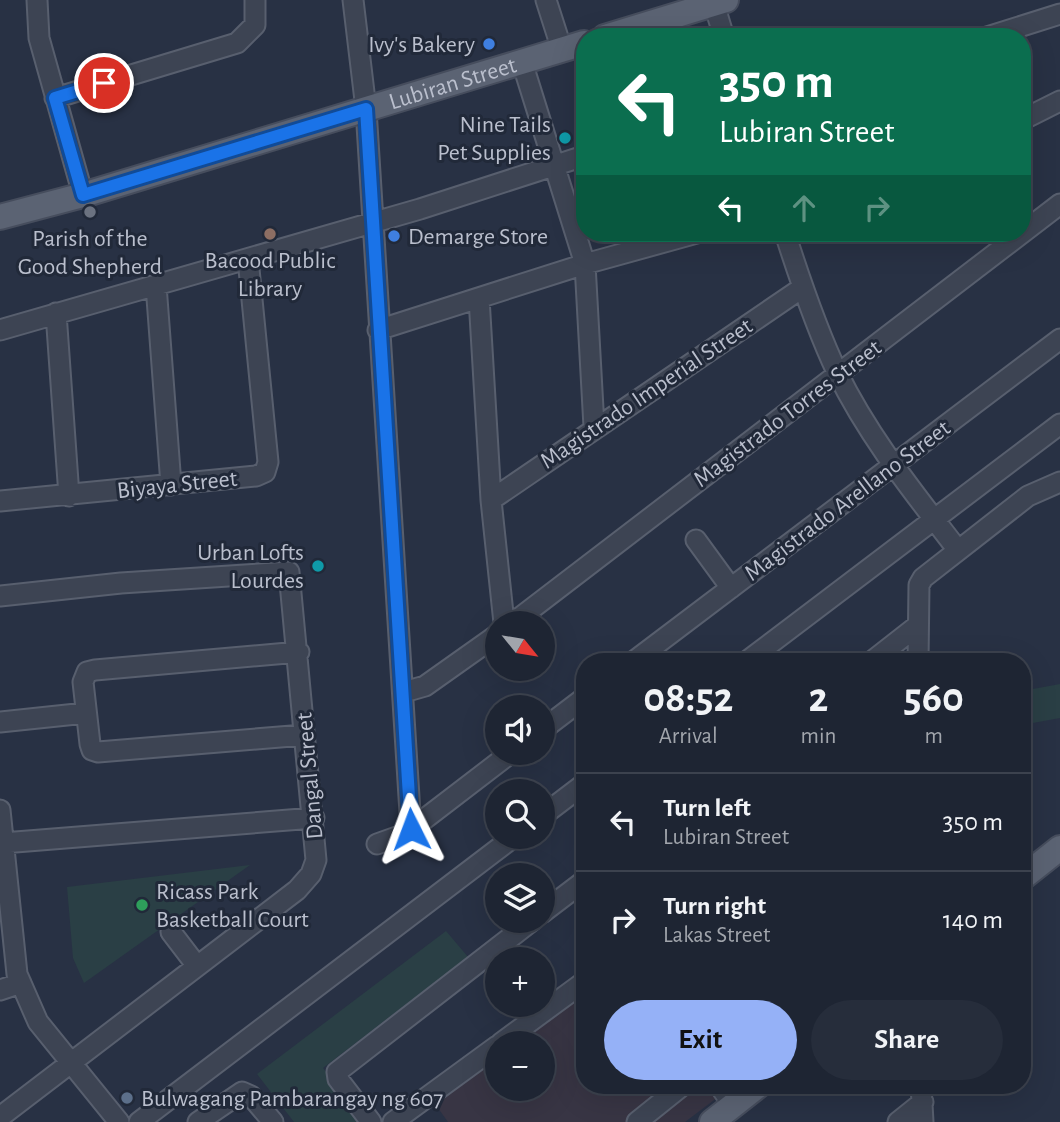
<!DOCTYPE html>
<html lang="en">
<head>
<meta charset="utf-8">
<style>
	body { margin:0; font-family:"Alegreya Sans",sans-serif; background:#262d3b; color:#f1f3f6; height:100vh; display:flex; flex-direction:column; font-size:26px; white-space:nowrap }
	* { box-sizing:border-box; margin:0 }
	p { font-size:23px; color:#a1a5ac }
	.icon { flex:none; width:38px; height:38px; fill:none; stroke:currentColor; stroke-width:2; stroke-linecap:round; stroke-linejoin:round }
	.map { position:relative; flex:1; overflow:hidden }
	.drawer { position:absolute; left:576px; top:653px; width:455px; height:441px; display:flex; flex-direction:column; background:#1e2533; border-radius:28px; box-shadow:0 7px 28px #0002,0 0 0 2px #3c424e }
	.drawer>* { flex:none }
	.hud { position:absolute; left:576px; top:28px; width:455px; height:214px; border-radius:28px; box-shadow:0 7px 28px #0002,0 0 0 2px #3c424e; background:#0b6e4f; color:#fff; overflow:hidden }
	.needle { width:46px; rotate:120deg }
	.fabs { position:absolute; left:485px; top:611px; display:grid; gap:14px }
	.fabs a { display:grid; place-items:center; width:70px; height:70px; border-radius:50%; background:#1e2533; box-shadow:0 7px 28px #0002,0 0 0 2px #3c424e; font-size:35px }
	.pin { position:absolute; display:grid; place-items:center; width:60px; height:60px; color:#fff; margin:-30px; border:4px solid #fff; border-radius:50%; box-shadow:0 2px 7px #0007 }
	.me { position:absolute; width:77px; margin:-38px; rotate:357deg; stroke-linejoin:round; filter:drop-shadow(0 0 5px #0008) }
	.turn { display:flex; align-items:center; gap:24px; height:147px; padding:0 28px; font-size:32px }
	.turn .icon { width:91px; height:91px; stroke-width:2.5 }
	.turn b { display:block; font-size:49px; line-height:60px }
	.lanes { display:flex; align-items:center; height:66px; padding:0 28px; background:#0003; justify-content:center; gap:35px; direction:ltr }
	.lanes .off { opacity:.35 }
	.eta { display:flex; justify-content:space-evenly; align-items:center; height:119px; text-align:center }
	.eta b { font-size:42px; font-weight:600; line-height:49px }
	.action { display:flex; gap:14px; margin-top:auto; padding:14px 28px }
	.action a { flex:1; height:80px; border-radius:42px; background:#95b1f7; color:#111; font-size:28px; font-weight:600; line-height:80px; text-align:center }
	.action a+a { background:#262d3b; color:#f1f3f6 }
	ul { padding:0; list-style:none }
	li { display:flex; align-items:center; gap:21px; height:98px; padding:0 28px; border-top:2px solid #3c424e }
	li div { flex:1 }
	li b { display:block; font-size:26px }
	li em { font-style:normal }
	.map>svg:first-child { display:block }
	.medical { fill:#383544 }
	.green { fill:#2a3f45 }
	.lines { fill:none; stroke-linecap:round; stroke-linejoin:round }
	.minor-casing { stroke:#585f6e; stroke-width:23 }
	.major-casing { stroke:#464d5d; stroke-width:28 }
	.minor { stroke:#3d4453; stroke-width:19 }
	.major { stroke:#5b6373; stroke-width:24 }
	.route-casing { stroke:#114b97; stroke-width:18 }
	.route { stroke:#1a73e8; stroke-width:12 }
	.shop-dot { fill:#3f7fe0; stroke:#212939; stroke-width:2.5 }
	.culture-dot { fill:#0f9aa8; stroke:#212939; stroke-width:2.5 }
	.worship-dot { fill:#6b7280; stroke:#212939; stroke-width:2.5 }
	.education-dot { fill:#8d6e63; stroke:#212939; stroke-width:2.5 }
	.leisure-dot { fill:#2e9e5b; stroke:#212939; stroke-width:2.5 }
	.service-dot { fill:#5c6f8a; stroke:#212939; stroke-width:2.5 }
	.labels { text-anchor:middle; stroke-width:6; stroke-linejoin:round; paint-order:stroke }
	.poi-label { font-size:24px; fill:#babfcd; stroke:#212939; text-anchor:end }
	.street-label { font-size:24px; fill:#babfcd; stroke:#212939 }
</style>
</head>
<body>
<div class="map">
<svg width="1060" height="1122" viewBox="0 0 1060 1122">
	<rect width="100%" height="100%" fill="#283144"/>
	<path class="medical" d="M584,989V1085H734L685,1122H448L433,1101L497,1054V1088H542V1043H511Z"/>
	<path class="green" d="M1060,684V718L1022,725V691Z
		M250,865L84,983L73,958L67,887Z
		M446,931L468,957L323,1068L365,1122H294L257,1074Z"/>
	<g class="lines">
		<g class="minor-casing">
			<path id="minor" d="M37,0L39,38L83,195
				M353,0L366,109L411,829
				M546,0L562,50
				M714,4L724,37
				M987,37L1060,14
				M522,62L585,264L594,427
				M55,98L237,43L255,25V0
				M1022,120L1060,101
				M785,233C800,280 816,328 837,372C868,436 914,493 957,549
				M156,285L171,485
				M479,298L491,500L504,623
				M56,313L69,496
				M0,330L420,209L584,156
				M378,330L585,264L697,233
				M491,500L802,288
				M0,501L256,476L265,472L268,462L248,259
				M696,540L731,588
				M0,596L121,583L289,572L316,860L311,874L297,890L0,1117
				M513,623L1060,204
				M299,652L95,670L87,672L83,682L90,744L92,750L98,752L304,735
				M633,662L1060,339
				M746,662L1060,424
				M871,662L917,626
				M918,662L919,585L923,578L1028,496L1060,482
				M404,692L425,686L497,635
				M0,722L86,713
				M542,730L584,698
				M0,810L17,974L38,1022L119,1122
				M542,816L584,784
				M3,843L314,818
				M377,844L405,834L512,752
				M542,913L584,881
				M171,932L197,966
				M0,990L21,983
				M501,1043L584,982
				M719,1085L733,1105
				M921,1085L923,1122
				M139,1122L515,836
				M198,1122L242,1092L251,1096L273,1122
				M371,1122L338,1079L337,1072L533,920
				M393,1122L497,1046
				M637,1122L683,1085
				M898,1122L923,1102"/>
		</g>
		<g class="major-casing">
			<g id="major">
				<path d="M605,37L726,0"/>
				<path id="s1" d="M0,217L83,195L584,43"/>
				<path d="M1022,878L1060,848"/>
				<path d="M712,1122L759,1085"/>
			</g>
		</g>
		<use href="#minor" class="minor"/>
		<use href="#major" class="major"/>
	</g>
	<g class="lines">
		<g class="route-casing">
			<path id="route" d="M104,83L55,98L83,195L366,109L411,829"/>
		</g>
		<use href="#route" class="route"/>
	</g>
	<g class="shop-dot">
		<circle cx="489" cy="44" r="7"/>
		<circle cx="394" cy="236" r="7"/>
	</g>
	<g class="culture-dot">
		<circle cx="565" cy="138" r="7"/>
		<circle cx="318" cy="566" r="7"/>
	</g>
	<circle class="worship-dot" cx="90" cy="212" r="7"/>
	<circle class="education-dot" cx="270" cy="234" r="7"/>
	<circle class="leisure-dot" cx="142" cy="905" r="7"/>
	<circle class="service-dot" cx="127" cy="1098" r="7"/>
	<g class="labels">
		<g class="poi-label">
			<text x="475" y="52">Ivy's Bakery</text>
			<text x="551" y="132">Nine Tails<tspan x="551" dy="28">Pet Supplies</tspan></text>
			<text x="408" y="244" text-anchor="start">Demarge Store</text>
			<text x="90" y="246" text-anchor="middle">Parish of the<tspan x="90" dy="28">Good Shepherd</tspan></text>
			<text x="270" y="268" text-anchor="middle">Bacood Public<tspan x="270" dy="28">Library</tspan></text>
			<text x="304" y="560">Urban Lofts<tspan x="304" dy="28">Lourdes</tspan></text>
			<text x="156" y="899" text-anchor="start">Ricass Park<tspan x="156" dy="28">Basketball Court</tspan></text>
			<text x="141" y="1106" text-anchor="start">Bulwagang Pambarangay ng 607</text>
		</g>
		<g class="street-label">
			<text dy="8" stroke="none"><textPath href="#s1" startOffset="472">Lubiran Street</textPath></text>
			<text transform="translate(646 393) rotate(-34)" y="8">Magistrado Imperial Street</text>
			<text transform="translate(787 413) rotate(-37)" y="8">Magistrado Torres Street</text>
			<text transform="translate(177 484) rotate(-6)" y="8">Biyaya Street</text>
			<text transform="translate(847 500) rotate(-37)" y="8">Magistrado Arellano Street</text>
			<text transform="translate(309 776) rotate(-95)" y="8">Dangal Street</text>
		</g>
	</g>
</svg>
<div class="fabs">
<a><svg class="needle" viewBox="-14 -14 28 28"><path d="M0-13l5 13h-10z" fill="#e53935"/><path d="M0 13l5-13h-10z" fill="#a1a5ac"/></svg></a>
<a><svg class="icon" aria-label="sound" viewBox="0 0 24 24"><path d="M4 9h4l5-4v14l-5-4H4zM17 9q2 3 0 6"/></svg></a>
<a><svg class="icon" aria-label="search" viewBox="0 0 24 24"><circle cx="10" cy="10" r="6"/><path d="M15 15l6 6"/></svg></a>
<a><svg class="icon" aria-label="layers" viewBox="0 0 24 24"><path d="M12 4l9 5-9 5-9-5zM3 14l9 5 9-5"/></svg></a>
<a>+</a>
<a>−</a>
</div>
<div class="pin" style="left:104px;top:83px;background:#d93025"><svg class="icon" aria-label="arrive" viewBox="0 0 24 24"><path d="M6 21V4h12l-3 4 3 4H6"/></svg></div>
<svg class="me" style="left:411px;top:829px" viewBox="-20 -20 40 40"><path d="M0-17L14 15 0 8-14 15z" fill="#1a73e8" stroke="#fff" stroke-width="4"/></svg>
<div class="hud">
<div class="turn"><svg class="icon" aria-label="left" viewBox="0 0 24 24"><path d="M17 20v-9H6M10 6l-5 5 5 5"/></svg><div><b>350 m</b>Lubiran Street</div></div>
<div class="lanes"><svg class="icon" aria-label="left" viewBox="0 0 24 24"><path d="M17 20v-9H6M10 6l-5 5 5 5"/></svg><svg class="icon off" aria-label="ahead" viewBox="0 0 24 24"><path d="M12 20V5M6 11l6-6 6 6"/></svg><svg class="icon off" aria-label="right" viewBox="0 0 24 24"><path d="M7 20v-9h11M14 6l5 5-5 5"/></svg></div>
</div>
<section class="drawer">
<div class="eta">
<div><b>08:52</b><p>Arrival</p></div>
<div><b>2</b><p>min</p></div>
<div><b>560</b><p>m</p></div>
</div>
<ul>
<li><svg class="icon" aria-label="left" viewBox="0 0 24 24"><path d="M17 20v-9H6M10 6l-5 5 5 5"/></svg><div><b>Turn left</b><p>Lubiran Street</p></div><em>350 m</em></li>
<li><svg class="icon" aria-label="right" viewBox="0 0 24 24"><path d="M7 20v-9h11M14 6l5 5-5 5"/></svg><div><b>Turn right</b><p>Lakas Street</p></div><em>140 m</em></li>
</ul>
<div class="action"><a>Exit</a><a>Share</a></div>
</section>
</div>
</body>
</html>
